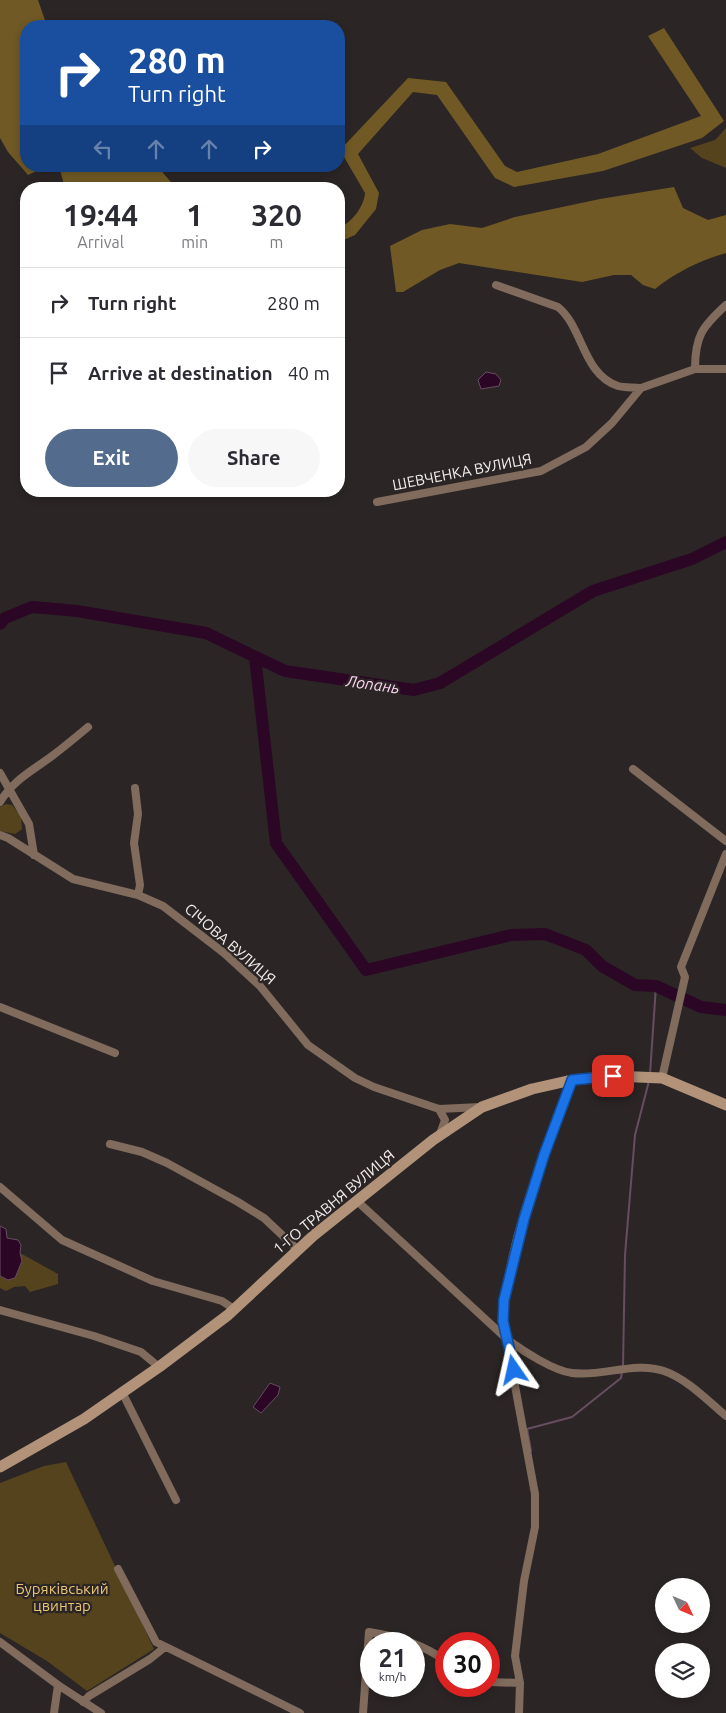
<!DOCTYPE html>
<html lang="en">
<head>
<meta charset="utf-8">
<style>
	body { margin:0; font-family:Ubuntu,sans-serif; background:#f7f7f7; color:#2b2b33; height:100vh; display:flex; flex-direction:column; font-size:19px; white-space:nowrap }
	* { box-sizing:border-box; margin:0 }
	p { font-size:16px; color:#7c7c81 }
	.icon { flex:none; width:28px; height:28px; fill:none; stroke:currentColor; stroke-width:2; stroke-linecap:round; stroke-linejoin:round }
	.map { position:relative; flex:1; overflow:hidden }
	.side { position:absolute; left:20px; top:182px; width:325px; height:315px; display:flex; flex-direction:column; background:#fff; border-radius:20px; box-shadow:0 2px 8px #0003 }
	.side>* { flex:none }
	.hud { position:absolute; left:20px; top:20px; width:325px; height:152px; border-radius:20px; box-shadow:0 2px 8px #0003; background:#1a4fa0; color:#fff; overflow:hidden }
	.needle { width:32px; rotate:134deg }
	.tools { position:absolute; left:655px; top:1578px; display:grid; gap:10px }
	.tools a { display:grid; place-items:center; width:55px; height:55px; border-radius:50%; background:#fff; box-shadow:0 2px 8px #0003; font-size:25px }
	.speed { position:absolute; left:360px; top:1632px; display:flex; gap:10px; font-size:25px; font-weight:700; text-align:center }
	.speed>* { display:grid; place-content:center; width:65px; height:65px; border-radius:50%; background:#fff; box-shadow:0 2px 8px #0003; line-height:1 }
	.speed small { font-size:12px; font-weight:400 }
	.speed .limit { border:8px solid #d22; background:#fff; color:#111 }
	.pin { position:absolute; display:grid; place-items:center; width:42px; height:42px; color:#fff; margin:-21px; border-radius:10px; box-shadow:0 2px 8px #0006 }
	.me { position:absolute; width:55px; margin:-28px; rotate:349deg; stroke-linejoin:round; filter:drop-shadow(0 0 4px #0008) }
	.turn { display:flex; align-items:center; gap:18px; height:105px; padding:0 25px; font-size:22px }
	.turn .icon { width:65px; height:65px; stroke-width:2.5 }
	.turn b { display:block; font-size:35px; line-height:42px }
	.lanes { display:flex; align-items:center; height:48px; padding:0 25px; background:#0003; justify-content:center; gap:25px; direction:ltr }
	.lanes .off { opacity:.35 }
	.eta { display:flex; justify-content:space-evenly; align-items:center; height:85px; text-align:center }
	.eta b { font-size:30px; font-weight:600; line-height:35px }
	.cta { display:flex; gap:10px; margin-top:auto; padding:10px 25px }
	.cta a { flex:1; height:58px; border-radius:30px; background:#536c8d; color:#fff; font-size:20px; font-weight:600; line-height:58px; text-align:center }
	.cta a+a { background:#f7f7f7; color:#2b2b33 }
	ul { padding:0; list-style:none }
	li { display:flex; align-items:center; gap:15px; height:70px; padding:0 25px; border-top:1px solid #e1e1e2 }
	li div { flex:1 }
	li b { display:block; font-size:19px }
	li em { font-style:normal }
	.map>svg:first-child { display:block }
	.green { fill:#54431d }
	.forest { fill:#705924 }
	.water { fill:#2c0625; stroke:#684c61 }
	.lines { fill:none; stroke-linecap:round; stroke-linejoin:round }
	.stream { stroke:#684c61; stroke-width:2 }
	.river { stroke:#2c0625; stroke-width:12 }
	.street { stroke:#806b5c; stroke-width:8 }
	.secondary { stroke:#b3927a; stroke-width:11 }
	.route-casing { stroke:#114b97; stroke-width:12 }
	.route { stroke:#1a73e8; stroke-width:9 }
	.labels { text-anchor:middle; stroke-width:4.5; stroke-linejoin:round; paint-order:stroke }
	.street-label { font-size:15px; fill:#f3efee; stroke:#2b2625 }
	.park-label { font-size:15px; fill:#e8c474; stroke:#2b2625 }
	.water-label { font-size:16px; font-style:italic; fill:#fdd2f2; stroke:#2b2625 }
</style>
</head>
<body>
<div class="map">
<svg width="726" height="1713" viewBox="0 0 726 1713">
	<rect width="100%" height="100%" fill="#2b2625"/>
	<path class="green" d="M726,128V168L702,158L690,148L715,140Z
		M6,804L12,805L21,816L22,829L15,834L0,831V807Z
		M20,1253L58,1274V1284L30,1292L25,1286L14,1287L6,1291L0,1288V1276L1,1277L22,1261Z
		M66,1462L154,1649L87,1691L47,1661L0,1633V1483L44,1466Z"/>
	<path class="forest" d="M0,0H38L47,26H26V166H47L28,175L8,152L0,138Z
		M664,28L724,121L702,138L603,171L514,187L495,178L437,95L413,92L358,154L379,193L376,209L355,235L339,242V228C351,223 364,207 365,193L340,150L408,78L446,82L505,166L517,172L598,154L701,116L648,36Z
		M59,166H157L177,189H65Z
		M674,187L683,208L708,220L726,215V253C699,261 678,271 655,289L643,285L631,275H614L582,282L459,263L440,270L403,292H396L390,246L422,230L450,224L482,228L515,217L600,199Z"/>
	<path class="water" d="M486,372L496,374L501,380L499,386L481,389L478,380Z
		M0,1226L6,1229L7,1238L18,1240L21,1245L20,1253L22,1261L15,1278L8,1280L0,1276Z
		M270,1383L280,1387L278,1395L261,1413L253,1407Z"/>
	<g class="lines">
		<path class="stream" d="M650,1074L656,986
			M623,1366L625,1255L635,1135L649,1081
			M531,1451L527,1429L572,1417L621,1378L622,1371"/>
		<path class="river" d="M0,624L5,618L32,607L77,611L206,633L285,671L414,690L440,683L593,591L692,559L726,542
			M255,657L276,843L366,970L511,935L545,934L586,950L602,966L635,985L656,986L701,1007L726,1010"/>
		<path class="street" d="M496,285L558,307C583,327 583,375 618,386C624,388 634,387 641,388
			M695,369C695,336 702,327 726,305
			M377,502L541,471L586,447L612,423L641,388L695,369H726
			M633,769L726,841
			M0,773L29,824L34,855
			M135,788L138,814L134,843L140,885L138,895
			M0,802C13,780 32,771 52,756C64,747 76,737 88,727
			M0,835L8,838L73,879L138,895L163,906L224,953L260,986L308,1045L355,1078L374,1087L439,1109L480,1107
			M0,1007L115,1053
			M662,1078L685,977L681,967L726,854
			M439,1109L445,1120L440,1134
			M110,1144L142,1152L167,1163L238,1202L264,1218L298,1250
			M0,1187L62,1240L153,1281L222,1301L234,1309
			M357,1201L508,1340C523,1351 554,1371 572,1373C603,1377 634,1361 664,1371C687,1379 707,1400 726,1416
			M0,1310L94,1336L141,1352L159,1367
			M122,1392L176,1500
			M118,1569L156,1642L300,1713
			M0,1642L58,1685L101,1713
			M489,1682L520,1683
			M83,1702L89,1696L150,1659L165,1647
			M54,1713L58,1685
			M363,1713L369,1632C397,1636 422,1644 446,1661
			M519,1713L520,1683L515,1656L524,1581L535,1527V1494L503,1321C508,1239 543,1157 572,1080"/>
		<path class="secondary" d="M0,1467L84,1419L159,1367L228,1315L313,1236L433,1140L482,1107L532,1089L572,1080L613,1076L662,1078L726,1105"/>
	</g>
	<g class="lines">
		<g class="route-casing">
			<path id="route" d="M514,1370L503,1321L504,1300L524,1219L544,1155L572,1080L613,1076"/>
		</g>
		<use href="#route" class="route"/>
	</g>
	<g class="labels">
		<g class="street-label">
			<text transform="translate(462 472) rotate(-11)" y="5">ШЕВЧЕНКА ВУЛИЦЯ</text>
			<text transform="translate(230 944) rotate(41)" y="5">СІЧОВА ВУЛИЦЯ</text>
			<text transform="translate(334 1202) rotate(-40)" y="5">1-ГО ТРАВНЯ ВУЛИЦЯ</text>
		</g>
		<g class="park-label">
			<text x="62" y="1594">Буряківський<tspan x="62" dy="17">цвинтар</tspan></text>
		</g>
		<g class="water-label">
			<text transform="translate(373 684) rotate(8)" y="6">Лопань</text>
		</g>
	</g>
</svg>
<div class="tools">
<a><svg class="needle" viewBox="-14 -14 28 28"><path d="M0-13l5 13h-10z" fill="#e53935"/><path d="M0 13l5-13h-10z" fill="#7c7c81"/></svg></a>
<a><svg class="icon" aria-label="layers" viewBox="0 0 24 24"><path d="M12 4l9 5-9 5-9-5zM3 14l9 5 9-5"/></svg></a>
</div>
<div class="speed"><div>21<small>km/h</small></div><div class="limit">30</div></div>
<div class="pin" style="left:613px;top:1076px;background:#d93025"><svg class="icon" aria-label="arrive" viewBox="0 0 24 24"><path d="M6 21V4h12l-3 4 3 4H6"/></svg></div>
<svg class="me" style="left:514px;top:1370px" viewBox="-20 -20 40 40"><path d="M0-17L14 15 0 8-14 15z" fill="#1a73e8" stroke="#fff" stroke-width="4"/></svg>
<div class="hud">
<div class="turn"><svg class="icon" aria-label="right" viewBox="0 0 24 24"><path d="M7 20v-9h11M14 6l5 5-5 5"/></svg><div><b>280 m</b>Turn right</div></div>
<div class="lanes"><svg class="icon off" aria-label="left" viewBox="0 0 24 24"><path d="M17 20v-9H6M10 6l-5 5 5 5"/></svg><svg class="icon off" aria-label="ahead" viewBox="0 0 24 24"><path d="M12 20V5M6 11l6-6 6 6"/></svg><svg class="icon off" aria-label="ahead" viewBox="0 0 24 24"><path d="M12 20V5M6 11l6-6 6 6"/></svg><svg class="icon" aria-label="right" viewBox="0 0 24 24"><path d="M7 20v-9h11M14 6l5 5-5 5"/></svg></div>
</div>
<section class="side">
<div class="eta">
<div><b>19:44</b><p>Arrival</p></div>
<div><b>1</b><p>min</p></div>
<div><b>320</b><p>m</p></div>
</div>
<ul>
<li><svg class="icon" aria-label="right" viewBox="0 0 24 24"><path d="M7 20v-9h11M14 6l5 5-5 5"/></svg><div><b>Turn right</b></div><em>280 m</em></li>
<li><svg class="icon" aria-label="arrive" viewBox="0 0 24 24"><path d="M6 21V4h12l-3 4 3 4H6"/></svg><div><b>Arrive at destination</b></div><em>40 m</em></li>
</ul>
<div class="cta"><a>Exit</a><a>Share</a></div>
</section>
</div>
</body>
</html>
